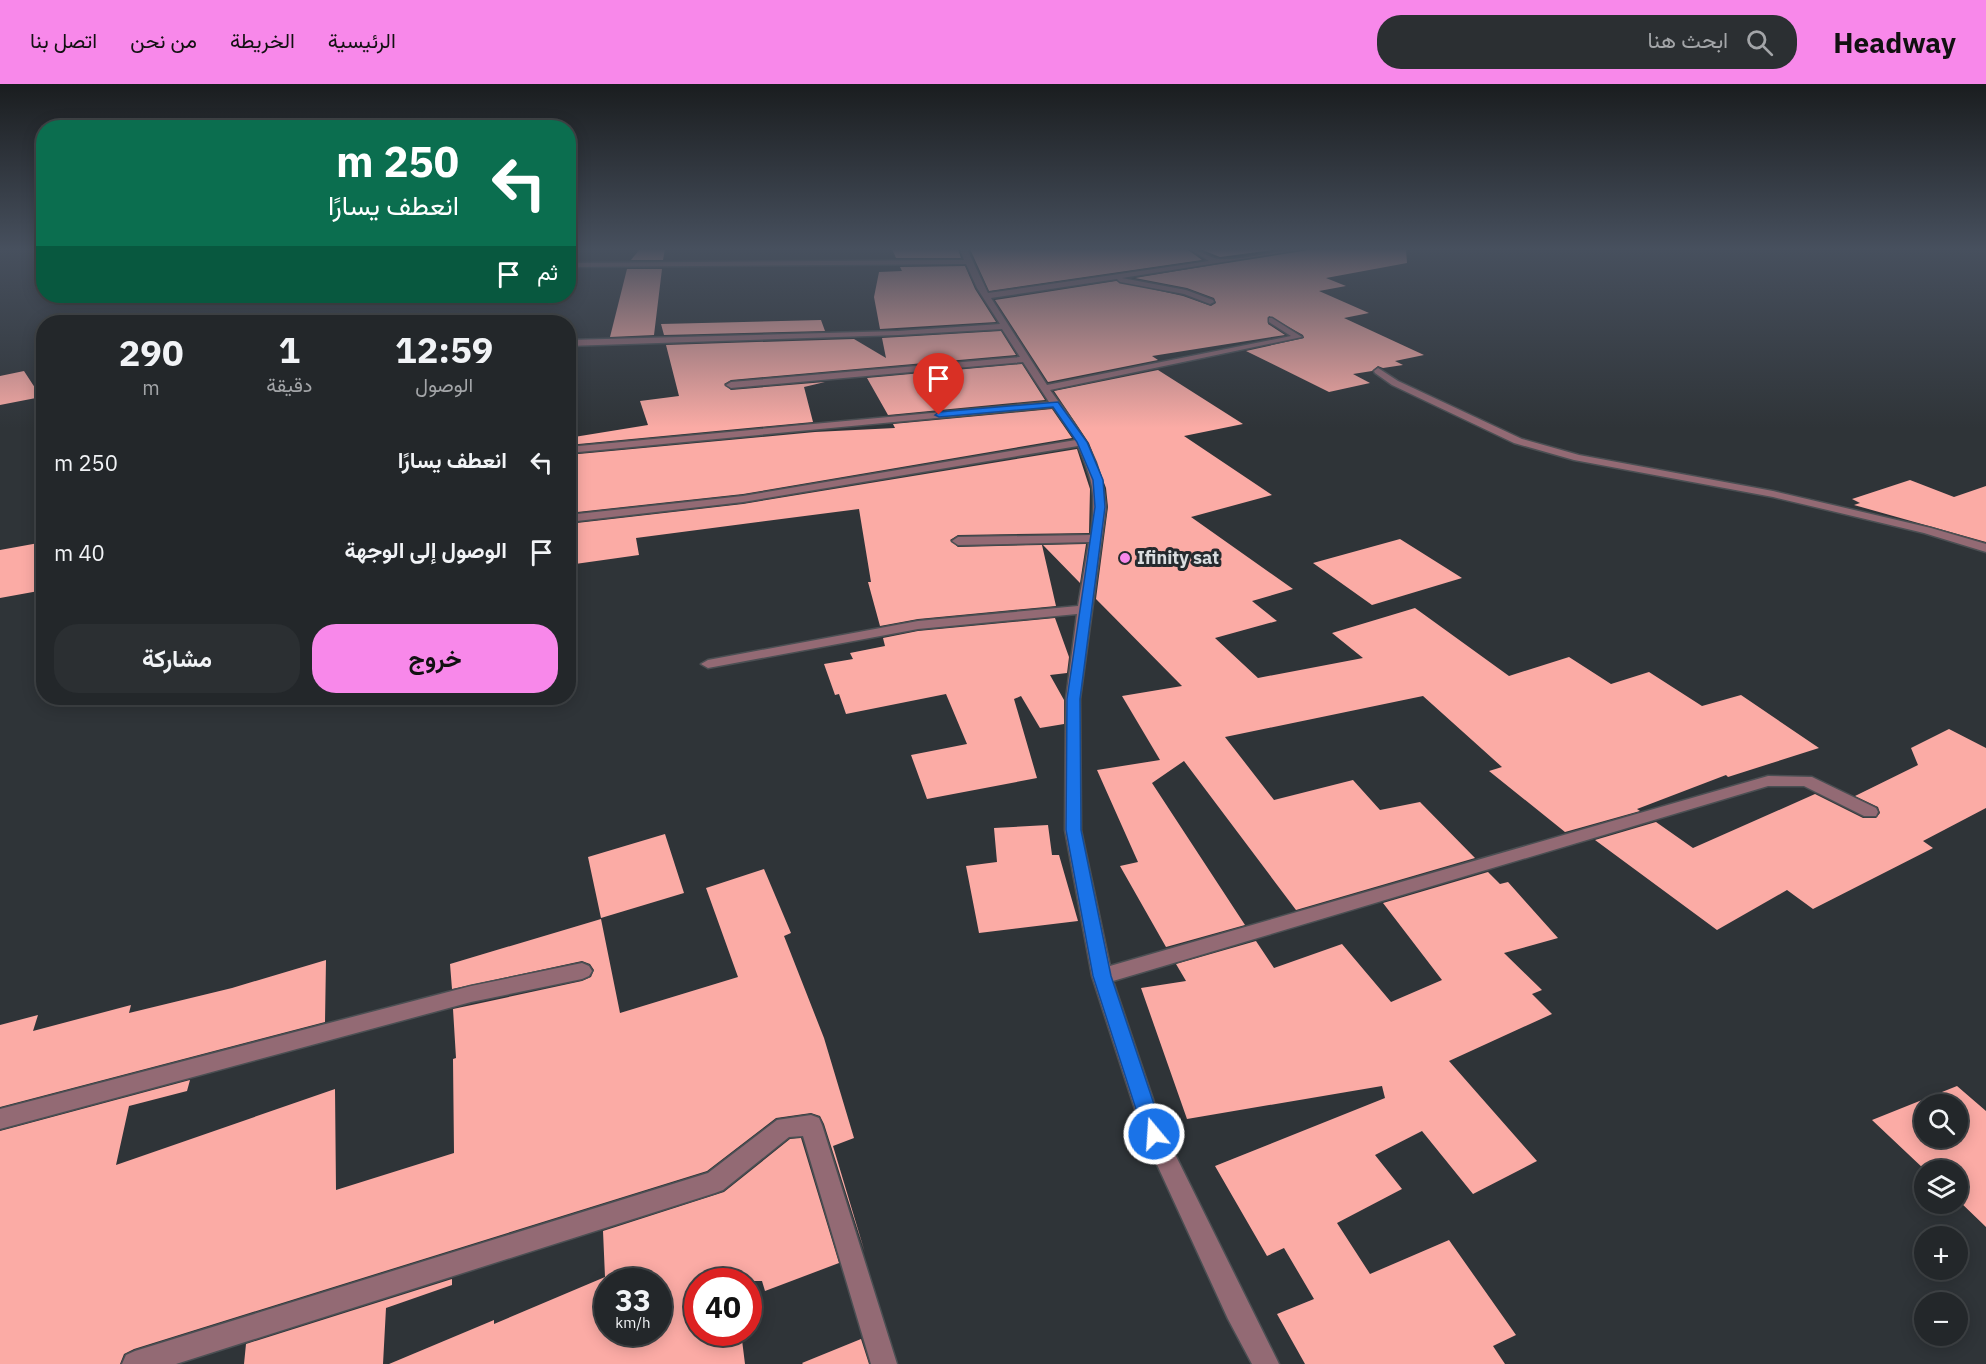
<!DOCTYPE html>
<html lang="ar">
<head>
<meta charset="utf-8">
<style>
	body { margin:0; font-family:"IBM Plex Sans",Vazirmatn,sans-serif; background:#2b2f32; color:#f1f3f6; direction:rtl; height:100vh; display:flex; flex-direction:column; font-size:22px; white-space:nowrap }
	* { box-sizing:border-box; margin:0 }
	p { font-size:20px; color:#a3a5a8 }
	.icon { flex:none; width:33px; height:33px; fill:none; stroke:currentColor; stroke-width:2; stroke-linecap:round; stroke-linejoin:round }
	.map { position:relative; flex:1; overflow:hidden; direction:ltr }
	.side { position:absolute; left:36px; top:231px; width:540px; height:390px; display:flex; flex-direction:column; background:#23272a; border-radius:24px; box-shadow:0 3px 15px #0003,0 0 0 2px #404447; direction:rtl }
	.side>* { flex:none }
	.banner { position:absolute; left:36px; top:36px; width:540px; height:183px; border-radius:24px; box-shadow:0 3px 15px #0003,0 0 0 2px #404447; direction:rtl; background:#0b6e4f; color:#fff; overflow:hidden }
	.controls { position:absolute; left:1914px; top:1010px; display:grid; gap:12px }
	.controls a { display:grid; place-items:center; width:54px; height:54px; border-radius:50%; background:#23272a; box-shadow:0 3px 15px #0003,0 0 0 2px #404447; font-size:30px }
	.speed { position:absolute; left:594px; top:1184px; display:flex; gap:12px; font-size:30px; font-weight:700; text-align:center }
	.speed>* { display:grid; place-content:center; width:78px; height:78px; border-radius:50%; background:#23272a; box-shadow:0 3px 15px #0003,0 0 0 2px #404447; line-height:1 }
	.speed small { font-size:15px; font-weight:400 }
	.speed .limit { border:9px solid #d22; background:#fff; color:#111 }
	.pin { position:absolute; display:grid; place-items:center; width:51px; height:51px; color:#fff; margin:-62px -26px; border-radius:50% 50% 50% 0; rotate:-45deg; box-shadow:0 0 6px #0007 }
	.pin .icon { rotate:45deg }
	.me { position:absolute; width:66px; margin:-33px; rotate:342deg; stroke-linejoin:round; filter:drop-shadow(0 0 4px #0008) }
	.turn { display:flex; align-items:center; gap:21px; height:126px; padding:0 18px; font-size:27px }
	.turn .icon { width:78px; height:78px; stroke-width:2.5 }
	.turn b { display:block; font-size:42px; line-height:51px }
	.then { display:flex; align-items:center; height:57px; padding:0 18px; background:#0003; gap:12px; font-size:22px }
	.eta { display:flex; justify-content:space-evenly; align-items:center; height:102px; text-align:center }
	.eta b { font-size:36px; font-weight:700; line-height:42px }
	.cta { display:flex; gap:12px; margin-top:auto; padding:12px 18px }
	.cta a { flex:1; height:69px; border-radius:24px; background:#f888ea; color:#111; font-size:24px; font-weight:700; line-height:69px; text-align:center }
	.cta a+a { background:#2b2f32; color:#f1f3f6 }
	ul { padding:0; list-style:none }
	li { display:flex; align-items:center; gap:18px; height:90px; padding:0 18px }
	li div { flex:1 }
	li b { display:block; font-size:22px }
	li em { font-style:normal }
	header { display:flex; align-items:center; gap:36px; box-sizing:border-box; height:84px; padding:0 30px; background:#f888ea; color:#111 }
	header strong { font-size:28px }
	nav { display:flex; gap:33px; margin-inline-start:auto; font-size:21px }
	.search { width:420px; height:54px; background:#2b2f32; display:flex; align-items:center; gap:15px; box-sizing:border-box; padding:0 21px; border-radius:24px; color:#a3a5a8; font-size:22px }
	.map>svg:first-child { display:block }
	.building { fill:#fbaba5; fill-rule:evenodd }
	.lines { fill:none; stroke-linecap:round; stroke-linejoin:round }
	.minor-casing { stroke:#4b4f53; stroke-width:3 }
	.minor { fill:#936a74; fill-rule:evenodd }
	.route { fill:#1a73e8; stroke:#114b97; stroke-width:1.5 }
	.poi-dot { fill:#f888ea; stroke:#252a2e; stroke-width:2 }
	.labels { text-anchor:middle; stroke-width:6; stroke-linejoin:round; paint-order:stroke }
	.poi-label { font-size:18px; font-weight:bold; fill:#dbdee1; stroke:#252a2e; text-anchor:start }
</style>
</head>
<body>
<header>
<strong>Headway</strong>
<div class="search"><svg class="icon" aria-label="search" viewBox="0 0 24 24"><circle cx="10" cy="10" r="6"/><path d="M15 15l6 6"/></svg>ابحث هنا</div>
<nav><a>الرئيسية</a><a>الخريطة</a><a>من نحن</a><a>اتصل بنا</a></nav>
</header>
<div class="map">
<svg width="1986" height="1280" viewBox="0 0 1986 1280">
	<rect width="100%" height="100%" fill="#2f3438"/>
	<path class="building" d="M640,165H665L663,176H631Z
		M892,165H958L961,174H896Z
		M970,165H1187L1202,176L989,207Z
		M1200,165H1280L1220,173Z
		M1308,165H1406L1407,179L1326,194L1346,202L1319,207L1369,229L1344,234L1424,271L1395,277L1403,281L1383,284L1378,282L1372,287L1353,290L1370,299L1329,308L1246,267L1304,254L1303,251L1269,232L1268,240L1285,251L1152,272L1158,276L1048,298L995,216L1116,197L1183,212L1211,222L1216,219L1214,214L1187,204L1135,194Z
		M965,182L975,205L996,238L880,245L874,213L879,188L902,187L900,183Z
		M627,185H662L654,251L610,253Z
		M821,236L825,247L664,251L661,240Z
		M1001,247L1016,271L731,296L724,300L731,306L825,298L804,303L813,338L568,361V354L648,341L640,317L679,312L666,261L854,255L886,274L882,254Z
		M1022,280L1045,316L888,331L867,294Z
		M1158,286L1243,340L1184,352L1272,411L1191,433L1293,505L1252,517L1277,537L1215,554L1258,594L1363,574L1332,549L1415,524L1509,592L1569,573L1611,600L1649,588L1702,622L1741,611L1819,664L1728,693L1726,691L1637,725L1640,727L1565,748L1489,687L1502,683L1423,612L1225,653L1274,716L1353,696L1380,726L1420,718L1475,774L1296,826L1184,677L1152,699L1245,841L1166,863L1120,782L1138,778L1097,686L1160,676L1122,612L1182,602L1096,515L1108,423L1106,404L1089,359L1054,307Z
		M24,287L41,313L0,321V292Z
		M1052,325L1072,354L743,410L568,429V371L815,348L895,344L893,340Z
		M1077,365L1090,405L1089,449L958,451L950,456L958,463L1042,461L1056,522L918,535L880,542L868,498H871L859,425L636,454L639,471L568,481V440L743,420Z
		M1910,396L1954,413L1986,402V458L1854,421L1860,419L1852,415Z
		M1400,455L1462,494L1372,521L1313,479Z
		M44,458V506L0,514V466Z
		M1086,460L1080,499L1043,461Z
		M1055,534L1069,573L1067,589L1050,591L1064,616V640L1040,644L1021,612L1014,615L1037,694L927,715L911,671L967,660L946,610L846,630L839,610L835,611L824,580L853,575L850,569L885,562L883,554L918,547Z
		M1949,645L1986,664V724L1923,757L1933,764L1813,825L1787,806L1717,846L1595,756L1656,738L1693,764L1815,710L1863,734H1876L1880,729L1878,723L1855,712L1918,681L1911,664Z
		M1048,741L1052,771H1059L1078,837L979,849L966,782L997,778L994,744Z
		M665,750L684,809L601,834L588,773Z
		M764,785L791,849L784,852L824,954L854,1054L833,1062L865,1169L824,1040L820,1032L811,1029L776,1034L707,1087L134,1265L124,1270L120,1280H0V1047L190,996L187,1007L129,1022L116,1081L335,1005L336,1106L454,1069L453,975L456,974L453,925L582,897L591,893L594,886L590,880L582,877L452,905L450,880L601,835L620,929L738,893L706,804Z
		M1488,788L1500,800L1508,798L1558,854L1504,869L1542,906L1532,910L1552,930L1449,977L1537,1077L1473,1110L1422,1047L1375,1071L1402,1105L1337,1139L1370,1190L1449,1156L1516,1251L1493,1262L1505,1280H1305L1277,1230L1314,1215L1284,1164L1267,1172L1215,1082L1385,1014L1382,1002L1187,1035L1141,904L1186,897L1176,880L1256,857L1274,884L1342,860L1391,918L1442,896L1383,819Z
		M326,876L325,938L0,1023V941L38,931L33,947L131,921L129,929L232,904Z
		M1957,1002L1986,1027V1143L1958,1116V1086H1925L1872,1036ZM1924,1020H1958V1053H1924Z
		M801,1054L839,1179L765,1207L762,1197H698V1248H741L745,1280H389L494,1236V1240L605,1193L603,1147L724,1108L790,1055ZM608,1197H658V1248H608Z
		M452,1195V1201L386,1224L383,1280H244L246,1260Z
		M861,1255L869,1280H803L802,1279Z"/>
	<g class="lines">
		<g class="minor-casing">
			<path id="minor" d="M960,165H967L988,209L1209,177L1189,165C1201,165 1209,175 1220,175C1249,176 1277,165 1306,165L1122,194L1186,206L1213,216L1214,218L1210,220L1184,210L1120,198L1117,195L991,214L1047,301L1291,252L1269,238V234H1272L1302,253L1050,306C1079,346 1101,371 1106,423L1080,615L1081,746L1110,882L1768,692L1812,693L1876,724L1878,728L1876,732H1864L1804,702H1768L1113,897L1164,1048L1279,1280H1252L1228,1235L1143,1050L1092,892L1065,746L1066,615L1077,530L918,545L708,584L701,580L708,576L918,537L1078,522L1089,458L958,461L952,457L958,453L1091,451C1096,410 1094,399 1078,362L743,418L568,438V431L743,412L1076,356L1053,323L568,369V363L1049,318L1023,278L731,304L726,301L731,298L1020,273L1002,245L898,251L568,262V256L898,247L1000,240L977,204L966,180L568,183V179L964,176Z
				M1378,284L1398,297L1522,355L1579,371L1773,407L1931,444L1986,460V468L1924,449L1773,413L1574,376L1514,359L1392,301L1375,289L1374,287Z
				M582,879L589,882L592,887L589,892L582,895L471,918L0,1045V1025L471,902Z
				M811,1031L819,1034L822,1041L897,1280H871L803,1052L789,1053L723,1106L715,1109L176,1280H122L126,1271L135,1267L708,1089L777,1036Z"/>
		</g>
		<use href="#minor" class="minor"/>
	</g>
	<linearGradient id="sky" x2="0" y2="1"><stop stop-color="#1a1d1f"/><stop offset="0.48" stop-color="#47505e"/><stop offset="1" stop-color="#47505e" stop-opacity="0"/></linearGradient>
	<rect width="1986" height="344" fill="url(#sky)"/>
	<path class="route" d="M1058,318L1087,358L1103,396L1105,423L1080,615L1081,746L1111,892L1164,1050L1161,1057L1154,1060L1147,1057L1144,1050L1093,892L1066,746L1067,615L1095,423L1093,396L1077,358L1053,323L939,333L935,331L939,328Z"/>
	<circle class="poi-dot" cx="1125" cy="474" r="6"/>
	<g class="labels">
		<g class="poi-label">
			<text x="1137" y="480">Ifinity sat</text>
		</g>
	</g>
</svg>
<div class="controls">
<a><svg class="icon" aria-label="search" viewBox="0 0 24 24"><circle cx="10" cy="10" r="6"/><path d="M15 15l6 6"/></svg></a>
<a><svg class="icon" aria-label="layers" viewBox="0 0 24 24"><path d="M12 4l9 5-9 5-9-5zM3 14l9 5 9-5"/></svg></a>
<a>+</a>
<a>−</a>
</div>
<div class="speed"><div>33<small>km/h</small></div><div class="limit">40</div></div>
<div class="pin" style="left:939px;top:331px;background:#d93025"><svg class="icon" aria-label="arrive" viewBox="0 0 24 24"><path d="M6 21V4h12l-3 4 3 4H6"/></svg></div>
<svg class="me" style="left:1154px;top:1050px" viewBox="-20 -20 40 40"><circle r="17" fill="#1a73e8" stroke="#fff" stroke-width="3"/><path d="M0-11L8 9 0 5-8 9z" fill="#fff"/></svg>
<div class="banner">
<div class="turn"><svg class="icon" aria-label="left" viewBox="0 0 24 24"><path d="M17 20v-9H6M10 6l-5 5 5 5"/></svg><div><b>250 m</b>انعطف يسارًا</div></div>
<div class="then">ثم<svg class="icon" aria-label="arrive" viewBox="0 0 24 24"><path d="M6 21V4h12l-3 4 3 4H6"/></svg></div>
</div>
<section class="side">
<div class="eta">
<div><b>12:59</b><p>الوصول</p></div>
<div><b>1</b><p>دقيقة</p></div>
<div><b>290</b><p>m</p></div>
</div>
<ul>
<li><svg class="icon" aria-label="left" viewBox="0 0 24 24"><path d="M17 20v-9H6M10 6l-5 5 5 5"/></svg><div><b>انعطف يسارًا</b></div><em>250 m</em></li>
<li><svg class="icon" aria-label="arrive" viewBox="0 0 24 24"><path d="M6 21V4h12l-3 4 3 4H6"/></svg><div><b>الوصول إلى الوجهة</b></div><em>40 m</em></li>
</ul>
<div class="cta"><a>خروج</a><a>مشاركة</a></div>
</section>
</div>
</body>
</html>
